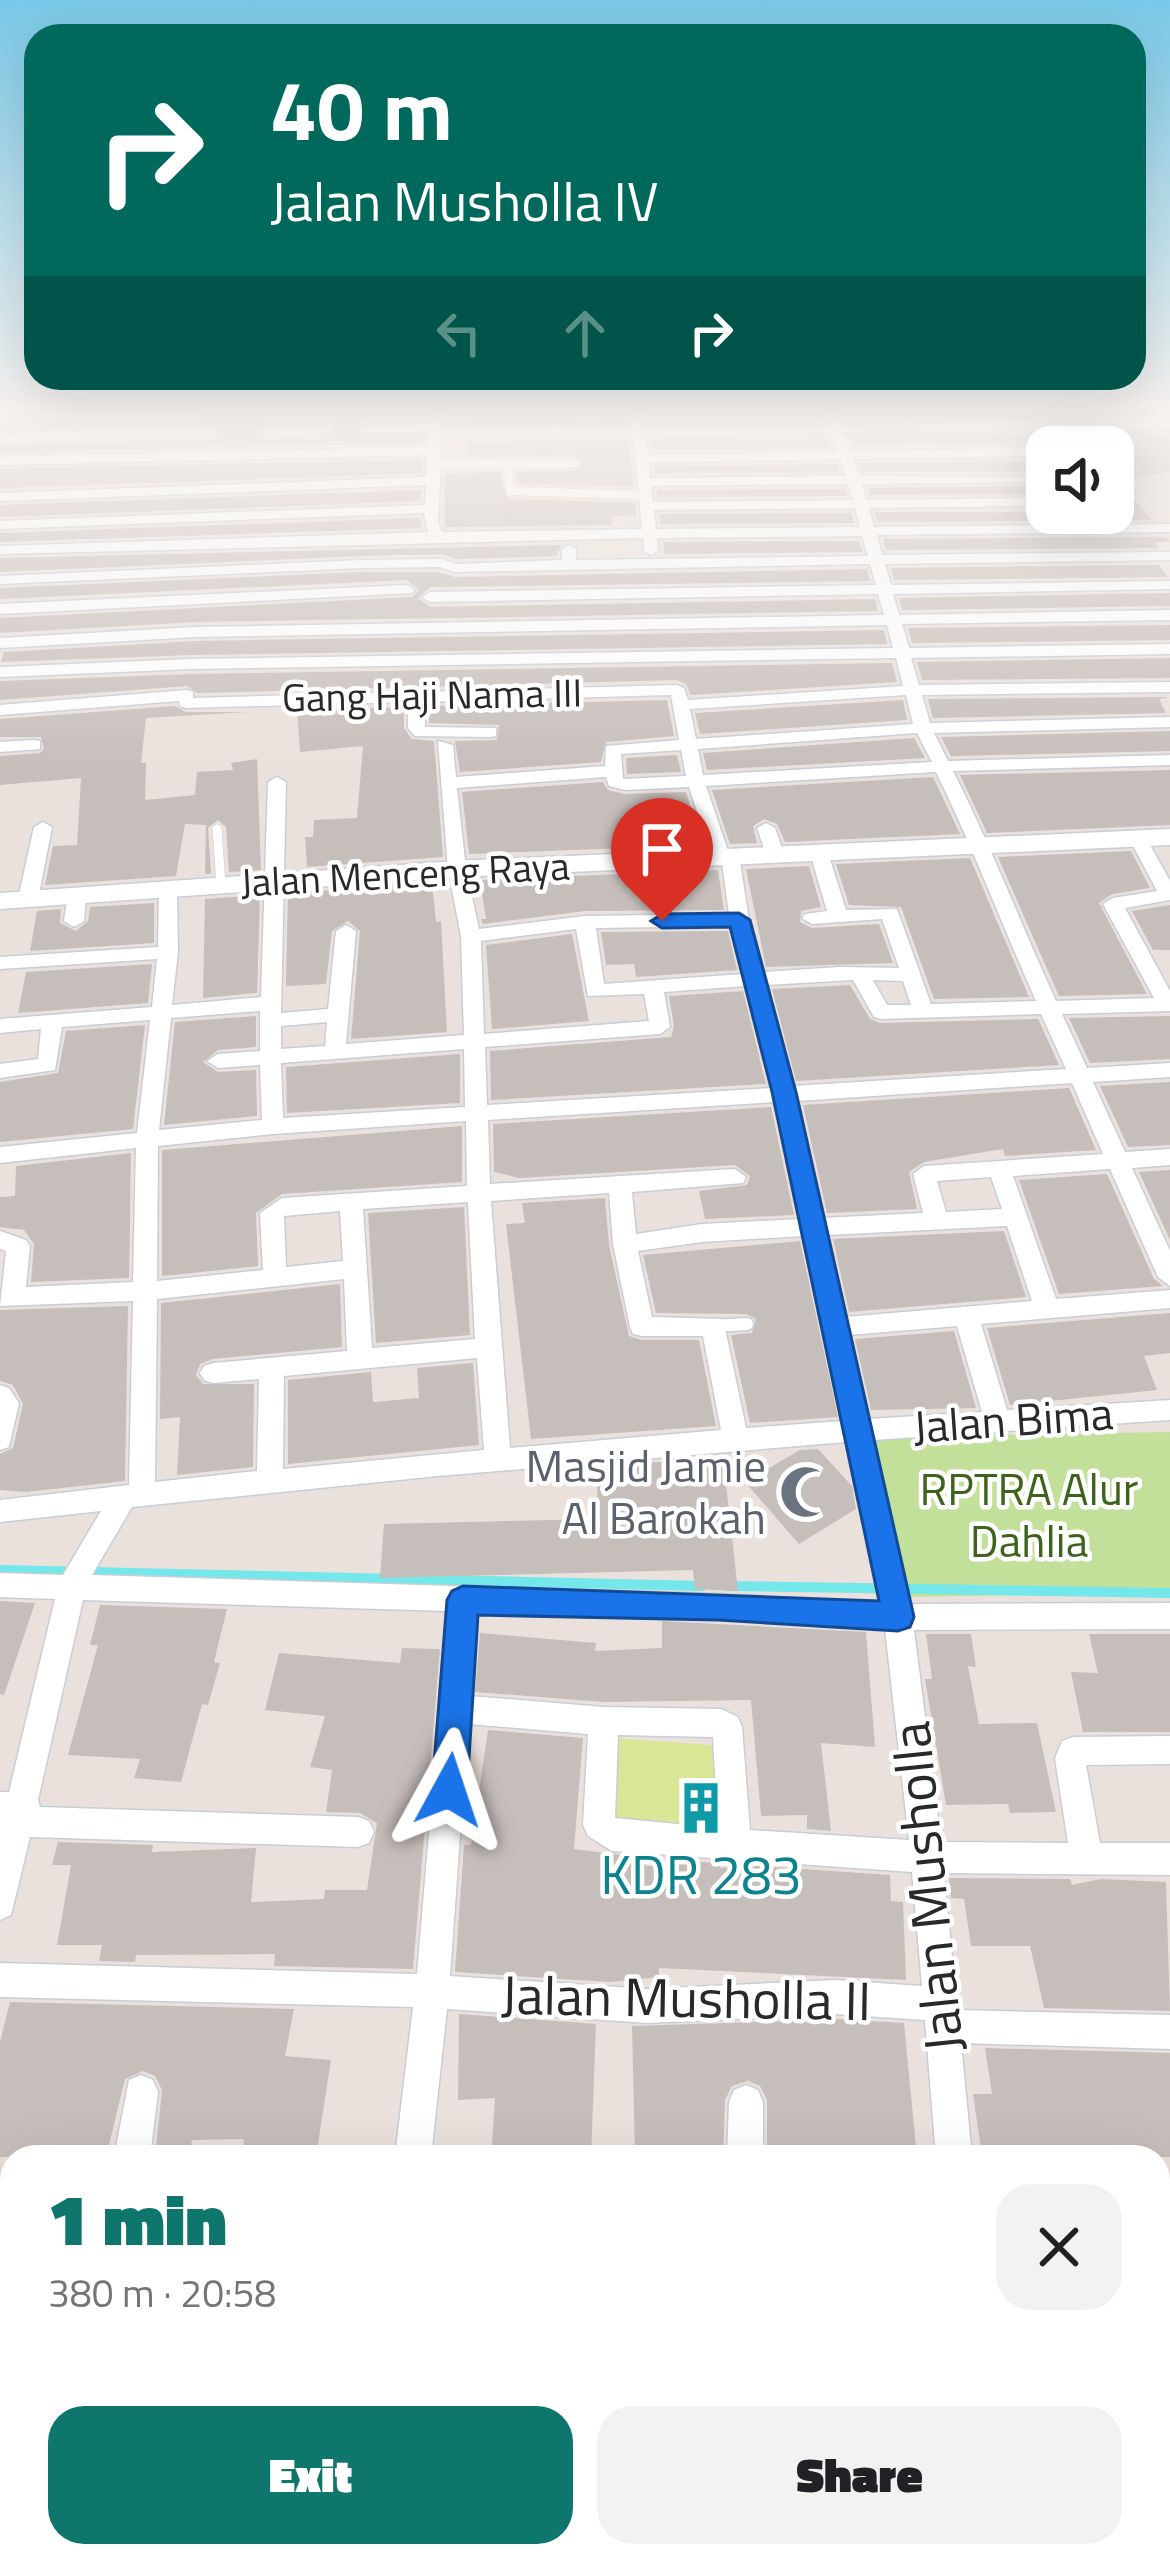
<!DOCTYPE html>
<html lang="en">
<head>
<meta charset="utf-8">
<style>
	body { margin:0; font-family:"Titillium Web",sans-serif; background:#f2f2f2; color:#202124; height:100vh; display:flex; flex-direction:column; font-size:45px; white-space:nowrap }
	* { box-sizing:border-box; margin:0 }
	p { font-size:39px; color:#757577 }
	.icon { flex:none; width:66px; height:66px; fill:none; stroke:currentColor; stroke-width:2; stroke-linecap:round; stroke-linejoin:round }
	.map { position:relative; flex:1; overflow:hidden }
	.drawer { position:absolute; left:0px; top:2145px; width:1170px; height:423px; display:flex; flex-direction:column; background:#fff; border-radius:36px 36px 0 0; box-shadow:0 12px 48px #0002 }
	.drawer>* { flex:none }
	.banner { position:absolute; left:24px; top:24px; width:1122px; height:366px; border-radius:36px; box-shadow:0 12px 48px #0002; background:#00695c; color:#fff; overflow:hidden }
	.tools { position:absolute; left:1026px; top:426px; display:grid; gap:24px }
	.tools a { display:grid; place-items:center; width:108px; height:108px; border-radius:24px; background:#fff; box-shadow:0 12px 48px #0002; font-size:60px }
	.pin { position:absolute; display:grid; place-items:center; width:102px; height:102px; color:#fff; margin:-123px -51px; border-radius:50% 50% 50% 0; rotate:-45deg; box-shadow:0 0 12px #0007 }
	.pin .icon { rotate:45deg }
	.me { position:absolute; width:132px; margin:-66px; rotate:5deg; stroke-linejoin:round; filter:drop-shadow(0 0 9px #0008) }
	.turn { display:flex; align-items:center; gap:42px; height:252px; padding:0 48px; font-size:54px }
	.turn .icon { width:156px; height:156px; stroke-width:2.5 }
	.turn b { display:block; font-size:84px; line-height:102px }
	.lanes { display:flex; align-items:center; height:114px; padding:0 48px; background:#0003; justify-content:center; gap:60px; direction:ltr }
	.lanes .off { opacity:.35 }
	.round { display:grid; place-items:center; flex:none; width:126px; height:126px; border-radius:36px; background:#f2f2f2 }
	.head { display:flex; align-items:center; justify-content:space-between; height:204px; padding:0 48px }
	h1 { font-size:72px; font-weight:800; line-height:90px; color:#0f766e }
	.action { display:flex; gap:24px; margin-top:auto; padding:24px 48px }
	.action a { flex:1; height:138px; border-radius:36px; background:#0f766e; color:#fff; font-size:48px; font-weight:800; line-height:138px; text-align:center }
	.action a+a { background:#f2f2f2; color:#202124 }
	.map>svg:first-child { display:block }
	.education { fill:#ecdacc }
	.green { fill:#c3e09a }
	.pitch { fill:#d8e696 }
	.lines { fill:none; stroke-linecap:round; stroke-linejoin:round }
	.stream { stroke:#73e7e9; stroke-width:10 }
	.building { fill:#c6bebb; fill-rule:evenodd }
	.lane-far2-casing { stroke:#c7ced7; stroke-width:9 }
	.lane-far1-casing { stroke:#c7ced7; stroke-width:10 }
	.lane-casing { stroke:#c7ced7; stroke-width:15 }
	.street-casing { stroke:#c7ced7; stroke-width:3 }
	.secondary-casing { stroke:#c7ced7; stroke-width:3 }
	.lane-far2 { stroke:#fff; stroke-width:8 }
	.lane-far1 { stroke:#fff; stroke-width:9 }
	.lane { stroke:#fff; stroke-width:12 }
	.street { fill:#fff; fill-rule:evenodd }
	.secondary { fill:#fff; fill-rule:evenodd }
	.route { fill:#1a73e8; stroke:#114b97; stroke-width:3 }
	.labels { text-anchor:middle; stroke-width:9; stroke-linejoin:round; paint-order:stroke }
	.far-street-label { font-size:39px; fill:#292929; stroke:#fff }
	.street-label { font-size:45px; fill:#292929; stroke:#fff }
	.worship-label { font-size:45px; fill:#5b616d; stroke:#fff; text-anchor:end }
	.park-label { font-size:45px; fill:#3d631d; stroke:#fff }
	.near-culture-label { font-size:54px; fill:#0d838f; stroke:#fff }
	.near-street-label { font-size:54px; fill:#292929; stroke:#fff }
</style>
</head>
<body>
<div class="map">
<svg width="1170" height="2566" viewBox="0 0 1170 2566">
	<rect width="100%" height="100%" fill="#ebe1dc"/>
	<path class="education" d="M627,436L638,522L442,524L448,438Z"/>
	<path class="green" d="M1170,1432V1593L900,1597L875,1437Z"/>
	<path class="pitch" d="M613,1738L739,1747L737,1834L607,1824Z"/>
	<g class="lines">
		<path class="stream" d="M0,1570L703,1586
			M725,1586L1170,1593"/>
	</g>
	<path class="building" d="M423,411V420L366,421L356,428L366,437H423V443L0,452V445L216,440L220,435L219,426L211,424L0,428V423L196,419L206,413L277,411ZM267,422H327L334,424L335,433L331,437L267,440L257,432Z
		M472,411H627V423L470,425Z
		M647,411H818L821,421L649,422Z
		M839,411H1150L1153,416L843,420Z
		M1165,433L1170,440V472L1135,477L1127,460L1113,457V447H1047V455L1033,443L853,446L849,436Z
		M827,438L831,448L652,450L651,439Z
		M629,440L633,486L518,483L517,472L577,471L582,462L575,455L468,456L469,442Z
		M422,460V473L0,488V469Z
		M1029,461L1035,472H863L860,463Z
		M837,464L840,472L654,473V467Z
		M500,472L507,499L635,503L636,515L612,516V525L445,527V474Z
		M1113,473L1152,520L877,522L875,512L1113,513Z
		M1043,486L1047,494L869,495L868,488Z
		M845,489L847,496L657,497L656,490Z
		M421,490V501L0,517V505Z
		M852,513L854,523L660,524L659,514Z
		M420,518L422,528L0,542V533Z
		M1166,537L1170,542H1155L1159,548L886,550L883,539Z
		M859,541L862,552L665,554L663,542Z
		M561,545L557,556L457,559L441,554L362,556L0,572V558Z
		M1159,565L1168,577L894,580L891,568Z
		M867,569L870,581L430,587L418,598L430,607L875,599L878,611L196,622L0,633V618L412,597L419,590L407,580L0,599V588L362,572H438L455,577Z
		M1170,593V606L902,610L899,598Z
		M1170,625V640L912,643L908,628Z
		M884,630L887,644L191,655L1,662L4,652L196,641Z
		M1170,658V678L922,680L917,662Z
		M892,663L897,682L691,695L686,684L677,680L197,693L187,686L0,700V681L191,674Z
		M1170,697L1159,699L1166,713L933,718L928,699Z
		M667,700L674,736L606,742L601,762L460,772L455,741L497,740L499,725L429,723V706Z
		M903,700L907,720L700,734L695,713Z
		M175,706L186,712H248L146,718L141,763H146L145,800L195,795L197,772L233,770L231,763L257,759L261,870L229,872L226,827L218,820L208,828L211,874H205L206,825L185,824L176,876L45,885L53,846L77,845L81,778L0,785V756L40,753L44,749L41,737H0V719Z
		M404,707V728L412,739L434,741L443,857L307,867L305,837H313L314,820L357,818L363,746L300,752L297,710Z
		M1170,731V751L951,756L941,737Z
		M914,738L925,758L707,770L703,753Z
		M677,755L681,772L627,774L626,758Z
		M1170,770V825L987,833L960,775Z
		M933,777L960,834L785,842L777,824L764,819L753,826L757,843L730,844L712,790Z
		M603,782L608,790L624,794L686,792L703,845L469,854L462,792Z
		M1131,851L1150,888L1112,894L1099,903L1147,994L1059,996L998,857Z
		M970,858L1007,945L1029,997L934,999L901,907L849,905L836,864Z
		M809,866L821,907L801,911L800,922L812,928L879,924L893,963L766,967L746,869Z
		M718,870L724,910L585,911L483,924L481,919H486L480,880Z
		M432,883L436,922L441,921L447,1032L351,1039L360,931L348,921L332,931L326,984L286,986L288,893Z
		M260,895L257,993L203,998L205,899Z
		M154,903V943L30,951L37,911L61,909L60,923L76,931L88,921L90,907Z
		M1170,905V950H1153L1132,911Z
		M728,931L737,970L636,977L634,964L606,965L601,932Z
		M572,934L589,1021L492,1029L486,945Z
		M152,964L148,1003L18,1013L26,972Z
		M850,985L870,1019L880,1023L1038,1019L1059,1065L796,1081L772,989Z
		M743,991L766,1084L491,1100L490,1051L671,1037L674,1026L669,996Z
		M256,1016V1047L218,1050L203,1062L218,1072L256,1070L257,1116L164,1125L175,1022Z
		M1170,1016V1059L1090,1063L1069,1018Z
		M145,1025L133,1129L0,1142V1082L58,1073L66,1031Z
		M460,1054V1103L287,1113L286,1067Z
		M1170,1082V1145L1128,1147L1100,1086Z
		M1069,1088L1096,1150L1005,1156L1003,1149L924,1162L909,1172L917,1209L827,1213L803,1105Z
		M771,1107L794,1215L705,1219L699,1191L747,1185L750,1176L735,1165L519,1178L494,1172L493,1124Z
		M462,1126V1182L282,1194L256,1213L258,1266L162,1276V1150Z
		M131,1153L129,1278L31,1282L34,1244L24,1230L0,1227V1197L15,1196L16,1166Z
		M1170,1170V1240L1139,1172Z
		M1107,1174L1154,1279L1163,1286L1059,1294L1019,1180Z
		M605,1198L609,1245L629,1336L642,1340H699L716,1426L531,1439L506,1224L525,1223L522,1203Z
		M464,1207L470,1335L376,1343L368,1213Z
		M1004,1231L1026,1297L849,1312L833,1239Z
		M800,1241L838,1417L750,1423L731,1335L752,1333L756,1319L746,1314L656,1313L643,1255Z
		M340,1284L342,1347L213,1359L200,1364L196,1375L203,1384H254L253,1467L177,1475L180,1417L160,1419L161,1303Z
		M128,1306L125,1481L26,1492L0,1490V1454L13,1448L23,1404L13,1385L0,1381V1310Z
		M1170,1313V1353L1144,1356L1157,1390L1010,1405L987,1328Z
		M954,1331L976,1408L871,1410L855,1339Z
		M473,1363L479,1445L288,1464V1380L371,1372L373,1402L419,1398L417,1368Z
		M818,1449L852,1486L856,1509L799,1544L745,1482L800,1450Z
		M723,1457L738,1591L695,1589L693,1570L380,1578L384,1524L598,1519L597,1467Z
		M0,1601L35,1603L4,1695L0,1694Z
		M100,1605L227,1609L214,1662L220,1663L208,1705L202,1704L181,1782L134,1778L140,1759L68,1755L98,1645H90Z
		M662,1621L866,1632L875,1747L821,1743L831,1831L807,1829V1815L761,1816L751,1700L604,1702L475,1692L480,1633L596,1643L595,1651L662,1648Z
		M926,1634H971L976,1667L968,1666L979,1724L1037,1723L1056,1812L1010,1813L1008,1804L946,1805L925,1679H932Z
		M1089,1634H1170V1732H1083L1071,1672L1098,1673Z
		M402,1648L440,1649L413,1969L274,1966L275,1954L136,1955L135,1962L99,1961L102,1945H57L71,1865H52L58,1842L153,1845L152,1852L256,1848L251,1902L324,1899L325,1890H367L377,1823L360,1813L326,1812L332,1770L310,1767L325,1716L265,1710L279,1653L400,1663Z
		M488,1730L583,1738L574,1849L646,1858V1866L701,1862L720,1863V1868L760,1866L890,1875L891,1901L903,1902L906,1980L659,1968V1977L610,1982L455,1972L464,1845H471Z
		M949,1878L1070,1879L1072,1885L1100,1879L1166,1882L1170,2011L1044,2008L1030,1946H971L964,1899L951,1898Z
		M10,2002L294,2009L285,2056L331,2060L316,2157H278L279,2149L243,2148L244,2139L192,2140L190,2150L156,2148L162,2090L155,2076L143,2071L125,2079L106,2157H0V2042Z
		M459,2014L596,2024L591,2157H491L495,2098L458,2100Z
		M835,2019L904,2023L917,2157H767V2100L760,2086L748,2081L732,2086L725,2100L723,2157H635L632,2026L790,2021L833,2024Z
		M985,2048L1170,2053V2157L982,2156L973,2094H992Z"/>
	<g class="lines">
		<g class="lane-far2-casing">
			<path id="lane-far2" d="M1037,462L1047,463
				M508,464L510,491L645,495
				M434,465L574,463
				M1113,465L1121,466L1129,483"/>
		</g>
		<g class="lane-far1-casing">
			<path id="lane-far1" d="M217,829L221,884"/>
		</g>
		<g class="lane-casing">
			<path id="lane" d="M714,1326L747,1324"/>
		</g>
		<g class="street-casing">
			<path id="street" d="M0,411H202L196,415L0,419Z
				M432,411H444L443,430L632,427L631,411H643L645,427L827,425L822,411H834L840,425L1170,420V428L843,432L850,451L1033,448L1040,452L1033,456L853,459L860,476L1047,477L1041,482L862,484L866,500L1047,498V506L869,508L874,527L1170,524V532L877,535L882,555L1170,552V560L885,564L891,585L1170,581V589L893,594L899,615L1170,610V620L902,624L909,648L1170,644V654L911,658L919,685L1170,682V692L922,695L930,723L1170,717V727L934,733L948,761L1170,755V765L953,771C991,846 1021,924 1056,1001L1154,998L1103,904L1113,898L1157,891L1129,838L1132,834H1144L1170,881V900L1125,908L1170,991V1011L1062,1014L1087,1068L1170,1063V1077L1093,1082L1125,1152L1170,1149V1165L1132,1168L1170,1251V1286L1158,1277L1110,1169L1013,1176L1056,1299L1170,1290V1308L981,1324L1007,1410L1170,1400V1420L873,1440L909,1604L1170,1603V1629L914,1630L941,1842L1068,1843L1055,1758L1062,1741L1073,1737L1170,1736V1764L1086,1765L1100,1843H1170V1875L944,1873L957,2010L1170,2015V2049L961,2043L972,2157H936L925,2020L835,2014L647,2023L447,2009L431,2157H395L413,2007L0,1997V1963L417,1974L448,1611L83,1600L38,1800L40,1807L358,1817L369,1821L374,1832L369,1843L358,1847L30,1837L11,1915L0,1920V1792H9L55,1599L0,1597V1573L63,1575L101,1511L0,1522V1500L129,1485L133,1301L0,1306L6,1251L0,1249V1231L26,1240L30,1246L26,1287L133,1282L136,1148L0,1163V1147L137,1133L150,1020L62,1027L55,1070L0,1078V1064L38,1059L41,1029L0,1033V1019L152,1007L157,959L0,969V957L158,947L159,887L168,881L177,887L178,952L172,1005L261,997L268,782L277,777L286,782L281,1013L328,1009L336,931L346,925L356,931L346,1044L464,1035L461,936L448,869L438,741L453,745L456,777L605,766L606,746L679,740L671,695L424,702L425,727L496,728V736L490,737L415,736L408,728V702L186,708L180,706L179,701L0,715V705L187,690L193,692V698L677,685L684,688L688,700L903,686L896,658L191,669L0,677V667L191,659L893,648L887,625L196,637L0,648V638L196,627L884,615L878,594L430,602L422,597L430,592L876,585L870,564L455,572L439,567L362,568L0,584V576L362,560L441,559L456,564L562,560V549L569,545L576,549V560L868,556L862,536L657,538L658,551L651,555L644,551L643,538L0,554V546L428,532L424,513L0,529V521L425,505L426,485L0,501V493L426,477L427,455L0,465V457L428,447L429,432L366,433L360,429L366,425L430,424ZM830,433L837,452L648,455L646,435ZM633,435L642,529L442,532L438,522L442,438ZM840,459L846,476L650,478L649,463ZM848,484L853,500L653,502L651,486ZM855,508L860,527L656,529L654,510ZM906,695L913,724L696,739L690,709ZM917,733L932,762L703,775L698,749ZM681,750L686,776L623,779L621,754ZM936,772C973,847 1002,925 1036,1001L931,1004L897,909L846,910L828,853L819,847L810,853L827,911L805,914L802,918L812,924L882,919L899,968L840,967L763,972L749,920L739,856L728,851L706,786ZM606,777L609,786L625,790L689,787L712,857L722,862L729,914L585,916L479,929L466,869L457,788ZM731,926L743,974L604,984L596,928ZM576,929L588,996L644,994L649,1021L484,1034L481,941ZM853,980L874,1017L881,1019L1041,1014L1066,1069L793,1086L766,985ZM873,980L903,981L911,1005H887ZM746,986L772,1088L487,1105L485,1047L660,1034L670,1027L664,992ZM260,1011V1051L218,1054L207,1061L218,1068L260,1065L262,1120L159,1130L171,1018ZM327,1022L325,1046L281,1049V1026ZM464,1049L465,1107L283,1118L281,1063ZM1072,1083L1103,1154L924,1166L913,1174L923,1213L823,1218L797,1101ZM775,1102L800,1219L702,1224L636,1234L632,1192L743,1183L746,1177L735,1169L490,1184L488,1120ZM466,1121L467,1186L282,1198L260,1213L263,1270L157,1281L158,1146L273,1134ZM991,1177L1002,1209L946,1212L937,1181ZM609,1193L613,1244L630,1327L633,1334L642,1336H703L721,1430L510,1448L491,1201ZM468,1202L475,1339L372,1348L363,1209ZM340,1211L343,1261L286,1267L284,1216ZM1007,1226L1032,1301L845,1317L827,1235ZM804,1236L843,1421L746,1428L723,1319L652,1317L638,1251L702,1242ZM344,1279L347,1351L213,1363L204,1366L200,1373L204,1380L213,1383L259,1379L257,1471L155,1482L157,1299ZM957,1326L982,1412L868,1419L849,1335ZM477,1358L484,1450L283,1469L284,1376ZM847,1442L881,1603L718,1594L92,1575L132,1507L438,1476ZM476,1611L718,1618L885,1629L909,1840L750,1830L742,1727L738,1717L721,1709L604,1707L470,1696ZM468,1724L588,1734L583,1825L588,1836L612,1851L912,1872L922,1986L835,1980L647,1989L450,1976ZM618,1735L713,1737L718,1828L615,1818Z
				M326,426L331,427V433L267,435L261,431L267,427Z
				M211,428L216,429V435L0,441V433Z
				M407,585L415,590L412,593L0,614V604Z
				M34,740L40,741V749L0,752V742Z
				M43,822L52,827L38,899L28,905L18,899L34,827Z
				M766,823L775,828L784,854L782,858L775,860L766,854L757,828Z
				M77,889L86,895L84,921L74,927L64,921L68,895Z
				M0,1385L9,1388L19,1403L9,1447L0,1450Z
				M141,2075L153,2080L158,2092L150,2157H114L129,2080Z
				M746,2085L758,2090L763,2102V2157H727L729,2102L734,2090Z
				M1170,2214V2329L1158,2324V2219Z
				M0,2314H12V2352H0Z
				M1158,2358L1170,2359V2397L1158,2396Z
				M353,2556H393L392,2566H352Z
				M969,2556H1009L1010,2566H970Z"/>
		</g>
		<g class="secondary-casing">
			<path id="secondary" d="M1170,829V845L457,877L0,909V893L457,861Z"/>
		</g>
		<use href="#lane-far2" class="lane-far2"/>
		<use href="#lane-far1" class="lane-far1"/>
		<use href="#lane" class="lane"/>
		<use href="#street" class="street"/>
		<use href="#secondary" class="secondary"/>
	</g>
	<linearGradient id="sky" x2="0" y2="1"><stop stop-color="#79c8e8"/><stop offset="0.53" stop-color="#f6f2ef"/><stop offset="1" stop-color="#f6f2ef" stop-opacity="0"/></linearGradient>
	<rect width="1170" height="770" fill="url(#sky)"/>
	<path class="route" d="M739,913L750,920L796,1092L914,1617L910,1627L898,1631L718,1620L478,1615L467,1790L462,1802L449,1807L437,1802L432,1790L447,1600L452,1591L463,1586L879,1601L772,1092L730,927L662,928L651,921L662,914Z"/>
	<defs>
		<g id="mosque-bare" transform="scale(4.14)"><path d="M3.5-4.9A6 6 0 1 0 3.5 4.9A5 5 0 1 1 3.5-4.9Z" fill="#6b7280" stroke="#fff" stroke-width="2.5" paint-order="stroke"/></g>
		<g id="building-bare" transform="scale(4.14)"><path d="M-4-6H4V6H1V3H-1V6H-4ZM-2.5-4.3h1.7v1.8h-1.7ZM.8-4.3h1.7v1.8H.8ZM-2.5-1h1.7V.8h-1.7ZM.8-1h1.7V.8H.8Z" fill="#0f9aa8" stroke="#fff" stroke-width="2.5" paint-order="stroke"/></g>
	</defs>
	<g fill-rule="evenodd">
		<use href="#mosque-bare" x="806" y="1492"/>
		<use href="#building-bare" x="701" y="1808"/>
	</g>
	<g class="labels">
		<g class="far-street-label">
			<text transform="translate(432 695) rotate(-1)" y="14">Gang Haji Nama III</text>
			<text transform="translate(405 874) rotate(-3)" y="14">Jalan Menceng Raya</text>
		</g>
		<g class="street-label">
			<text transform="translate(1013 1420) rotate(-4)" y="16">Jalan Bima</text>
		</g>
		<g class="worship-label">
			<text x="766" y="1482">Masjid Jamie<tspan x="766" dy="52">Al Barokah</tspan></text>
		</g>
		<g class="park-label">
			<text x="1029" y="1505">RPTRA Alur<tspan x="1029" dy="52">Dahlia</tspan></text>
		</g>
		<g class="near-culture-label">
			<text x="701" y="1894">KDR 283</text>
		</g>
		<g class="near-street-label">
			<text transform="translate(927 1887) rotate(-96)" y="19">Jalan Musholla</text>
			<text transform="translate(686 1998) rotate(1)" y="19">Jalan Musholla II</text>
		</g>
	</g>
</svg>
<div class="tools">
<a><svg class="icon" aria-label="sound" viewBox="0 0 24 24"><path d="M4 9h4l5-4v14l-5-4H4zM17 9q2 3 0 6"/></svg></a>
</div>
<div class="pin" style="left:662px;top:921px;background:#d93025"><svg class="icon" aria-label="arrive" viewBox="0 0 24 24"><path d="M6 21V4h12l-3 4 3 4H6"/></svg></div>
<svg class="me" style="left:449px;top:1790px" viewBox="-20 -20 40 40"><path d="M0-17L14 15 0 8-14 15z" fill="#1a73e8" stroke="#fff" stroke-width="4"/></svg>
<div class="banner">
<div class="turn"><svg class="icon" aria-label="right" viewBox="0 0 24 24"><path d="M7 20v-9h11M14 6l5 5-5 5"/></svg><div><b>40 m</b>Jalan Musholla IV</div></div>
<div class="lanes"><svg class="icon off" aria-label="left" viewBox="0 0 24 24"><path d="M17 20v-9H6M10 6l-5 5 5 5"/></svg><svg class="icon off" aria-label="ahead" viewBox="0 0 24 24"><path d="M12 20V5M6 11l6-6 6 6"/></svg><svg class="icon" aria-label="right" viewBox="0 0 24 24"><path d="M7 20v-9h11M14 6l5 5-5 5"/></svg></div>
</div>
<section class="drawer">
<div class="head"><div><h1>1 min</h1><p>380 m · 20:58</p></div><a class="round"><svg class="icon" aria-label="close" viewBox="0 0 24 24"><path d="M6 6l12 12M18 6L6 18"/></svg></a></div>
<div class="action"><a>Exit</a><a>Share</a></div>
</section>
</div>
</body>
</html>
